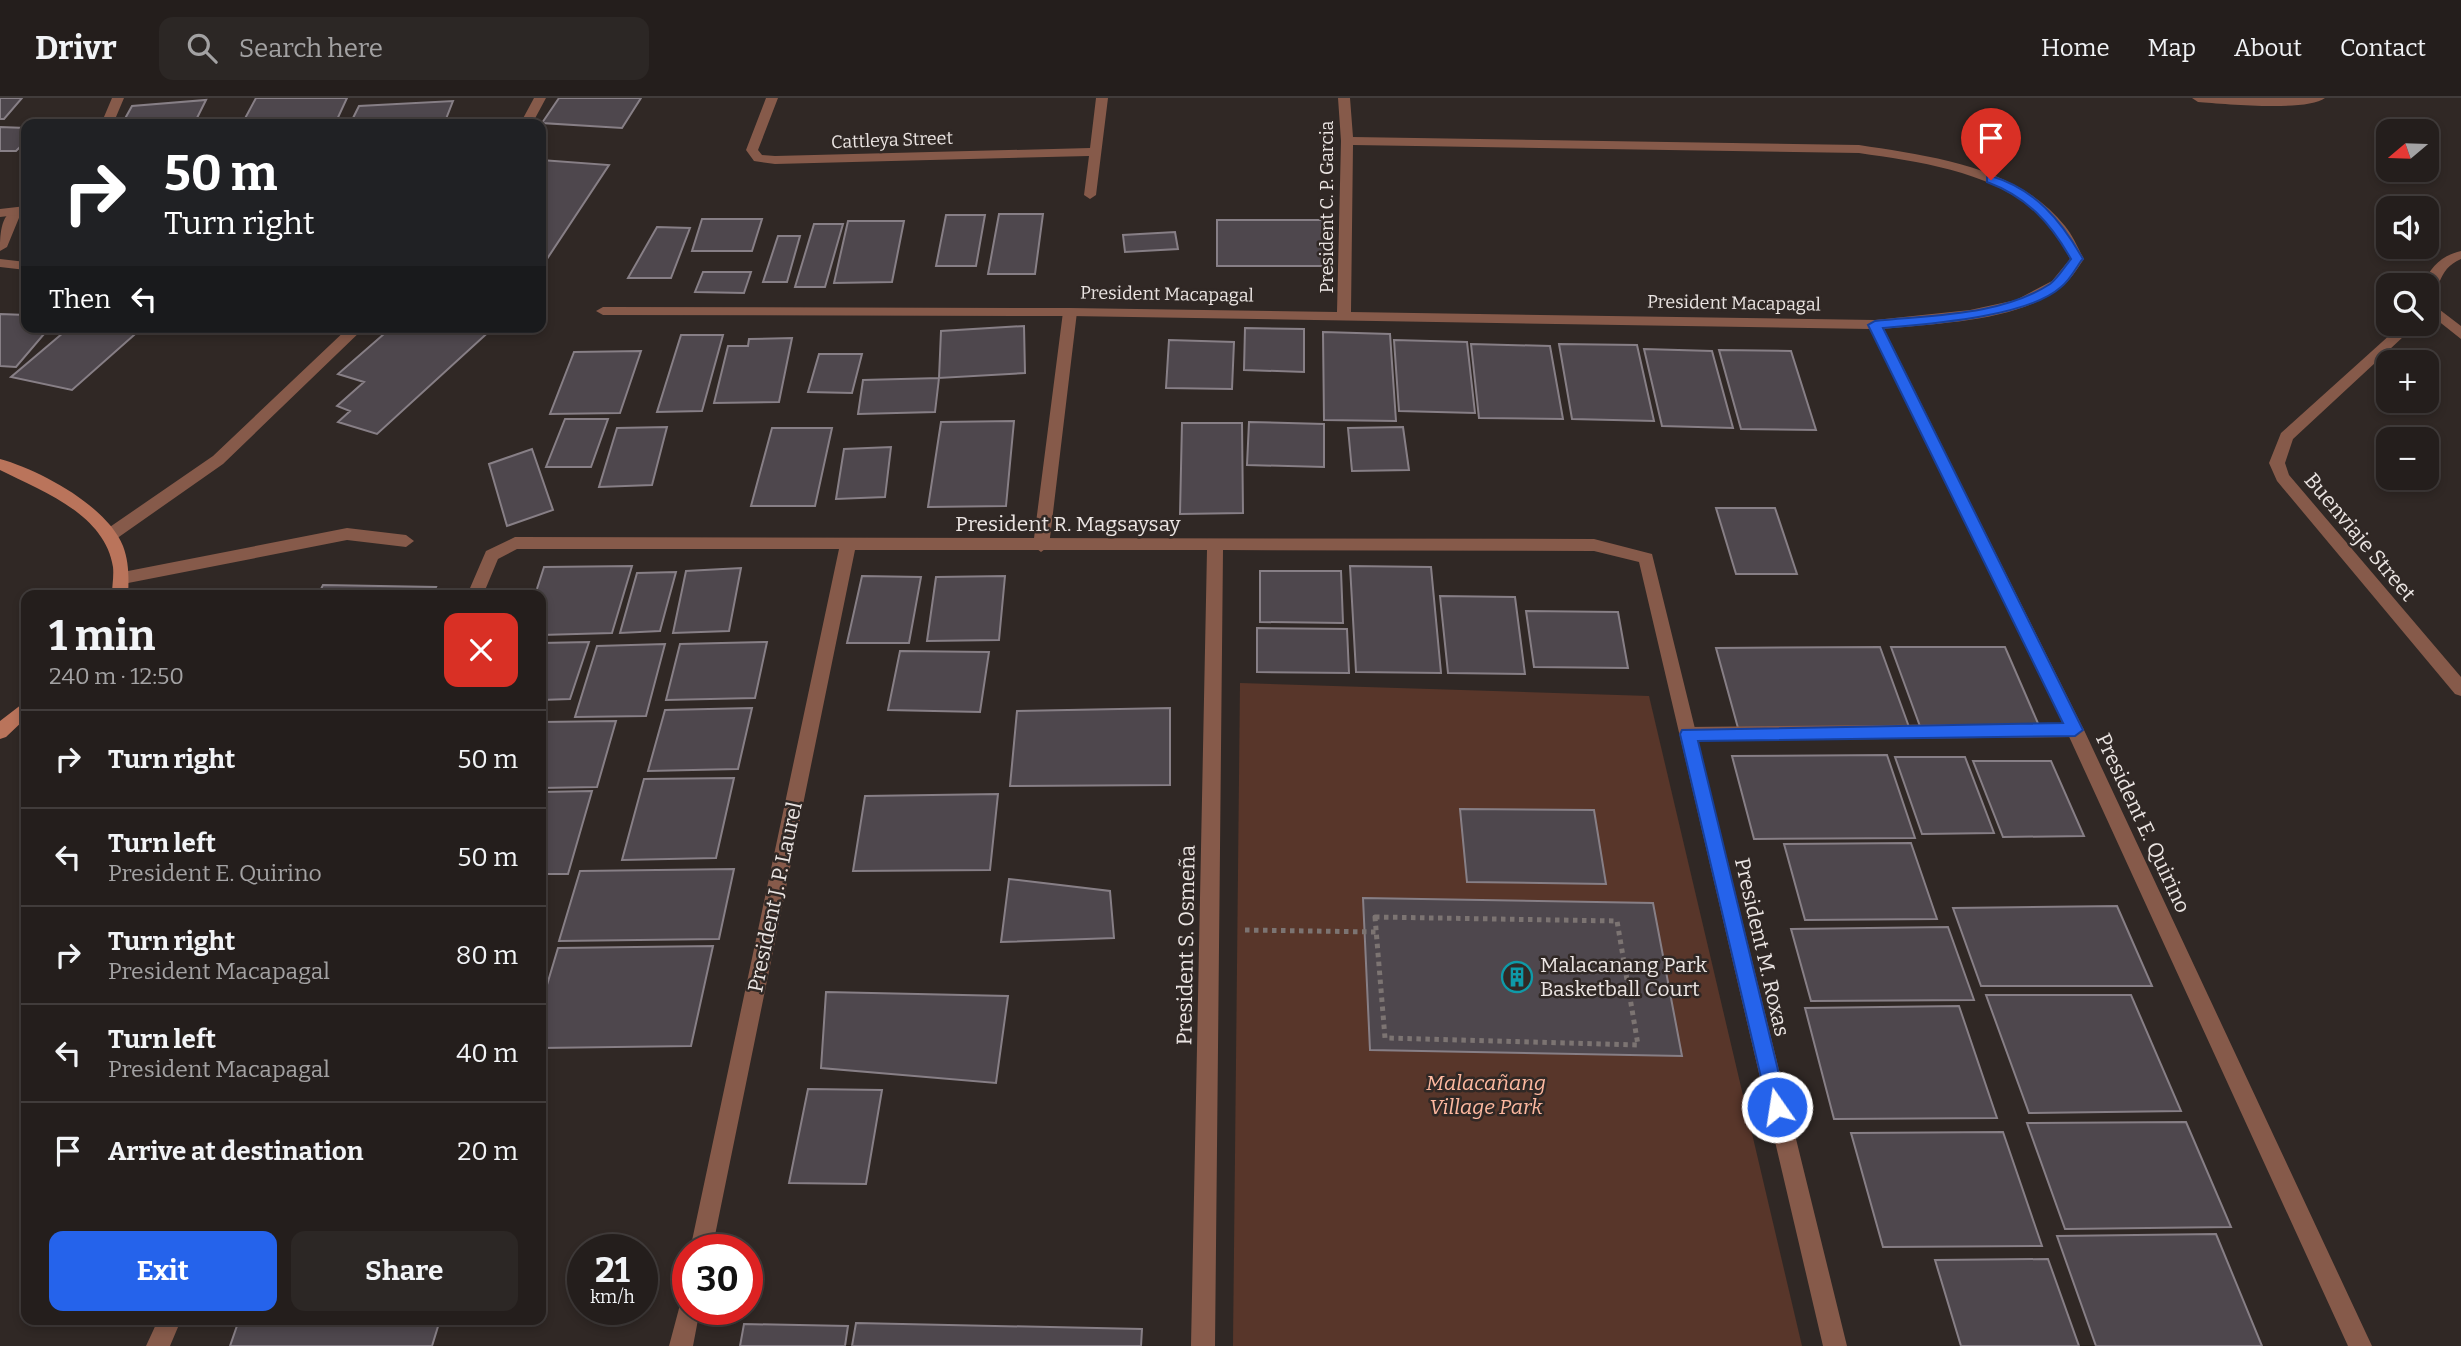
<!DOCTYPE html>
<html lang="en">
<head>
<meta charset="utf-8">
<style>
	body { margin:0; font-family:Bitter,serif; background:#2c2725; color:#f1f3f6; height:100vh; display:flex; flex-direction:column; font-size:26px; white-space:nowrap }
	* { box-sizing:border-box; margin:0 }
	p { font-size:23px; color:#a3a2a3 }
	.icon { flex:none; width:38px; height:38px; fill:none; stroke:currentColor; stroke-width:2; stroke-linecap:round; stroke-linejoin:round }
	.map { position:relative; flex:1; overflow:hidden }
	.side { position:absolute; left:21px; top:492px; width:525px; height:735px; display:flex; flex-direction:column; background:#241e1c; border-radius:14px; box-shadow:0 4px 10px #0003,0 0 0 2px #413c3b }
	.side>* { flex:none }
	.top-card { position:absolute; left:21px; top:21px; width:525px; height:214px; border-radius:14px; box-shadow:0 4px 10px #0003,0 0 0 2px #413c3b; background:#202124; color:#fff; overflow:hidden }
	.needle { width:46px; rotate:251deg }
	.fabs { position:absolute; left:2376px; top:21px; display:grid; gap:14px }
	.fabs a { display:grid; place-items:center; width:63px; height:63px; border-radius:14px; background:#241e1c; box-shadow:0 4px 10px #0003,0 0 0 2px #413c3b; font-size:35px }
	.speed { position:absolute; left:567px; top:1136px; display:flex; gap:14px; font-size:35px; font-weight:700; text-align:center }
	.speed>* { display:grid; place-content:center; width:91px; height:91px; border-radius:50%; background:#241e1c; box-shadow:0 4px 10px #0003,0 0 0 2px #413c3b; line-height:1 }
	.speed small { font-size:18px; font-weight:400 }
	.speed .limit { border:10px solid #d22; background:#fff; color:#111 }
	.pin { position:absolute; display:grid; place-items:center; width:60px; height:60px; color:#fff; margin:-72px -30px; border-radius:50% 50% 50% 0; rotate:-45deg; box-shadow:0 0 7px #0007 }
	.pin .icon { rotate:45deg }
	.me { position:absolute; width:77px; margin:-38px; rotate:347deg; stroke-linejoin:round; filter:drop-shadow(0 0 5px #0008) }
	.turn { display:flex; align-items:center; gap:24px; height:147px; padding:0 28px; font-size:32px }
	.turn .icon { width:91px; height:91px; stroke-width:2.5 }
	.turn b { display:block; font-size:49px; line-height:60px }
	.then { display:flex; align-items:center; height:66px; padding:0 28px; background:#0003; gap:14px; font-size:26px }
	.round { display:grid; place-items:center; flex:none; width:74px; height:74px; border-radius:14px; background:#2c2725 }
	.summary { display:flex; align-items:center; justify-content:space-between; height:119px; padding:0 28px }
	h1 { font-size:42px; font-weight:700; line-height:52px }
	.action { display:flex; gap:14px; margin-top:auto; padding:14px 28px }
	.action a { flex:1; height:80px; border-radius:14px; background:#2563eb; color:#fff; font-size:28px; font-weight:700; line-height:80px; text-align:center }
	.action a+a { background:#2c2725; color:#f1f3f6 }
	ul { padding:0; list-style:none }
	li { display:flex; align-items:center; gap:21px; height:98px; padding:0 28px; border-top:2px solid #413c3b }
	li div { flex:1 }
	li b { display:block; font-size:26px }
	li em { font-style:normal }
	header { display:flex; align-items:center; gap:42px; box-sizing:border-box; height:98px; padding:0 35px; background:#241e1c; border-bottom:2px solid #413c3b }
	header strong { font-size:33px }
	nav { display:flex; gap:38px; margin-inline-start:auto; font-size:24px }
	.search { width:490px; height:63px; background:#2c2725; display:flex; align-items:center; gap:18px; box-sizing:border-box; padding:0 24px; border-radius:14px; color:#a3a2a3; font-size:26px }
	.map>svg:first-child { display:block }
	.green { fill:#58362a }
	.building { fill:#4e474d; stroke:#877f86; stroke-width:2 }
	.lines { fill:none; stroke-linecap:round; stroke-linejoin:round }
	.path { stroke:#7c7472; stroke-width:5; stroke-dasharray:4.5 4.5; stroke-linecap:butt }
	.service { fill:#865a4a; fill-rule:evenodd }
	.minor { fill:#865a4a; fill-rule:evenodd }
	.secondary { fill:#ba745b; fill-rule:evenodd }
	.route { fill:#2563eb; stroke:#184099; stroke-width:2 }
	.labels { text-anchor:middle; stroke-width:5; stroke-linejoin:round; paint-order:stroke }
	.far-street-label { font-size:18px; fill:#eae4e2; stroke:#302825 }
	.street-label { font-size:21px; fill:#eae4e2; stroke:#302825 }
	.poi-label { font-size:21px; fill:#eae4e2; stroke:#302825; text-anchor:start }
	.park-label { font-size:21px; font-style:italic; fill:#feb9a0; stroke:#302825 }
</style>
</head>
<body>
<header>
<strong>Drivr</strong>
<div class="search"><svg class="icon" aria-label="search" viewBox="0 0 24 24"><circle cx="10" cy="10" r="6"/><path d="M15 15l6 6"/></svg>Search here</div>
<nav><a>Home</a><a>Map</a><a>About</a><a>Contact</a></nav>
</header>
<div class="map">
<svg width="2461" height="1248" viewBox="0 0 2461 1248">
	<rect width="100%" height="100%" fill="#302825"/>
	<path class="green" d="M1240,585L1649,598L1802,1248H1233Z"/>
	<path class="building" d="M0,0H22L4,21H0Z
		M256,0H347L335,26H242Z
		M559,0H641L622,30L542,25Z
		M206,2L194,26H122L132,8Z
		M453,3L444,26H350L359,8Z
		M0,29L26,30V43L16,53H0Z
		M541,62L609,67L541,170Z
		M999,116H1043L1035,176H988Z
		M946,117H985L976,168H936Z
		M702,121H762L752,153H692Z
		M1217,122H1323L1326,168H1217Z
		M848,123H904L892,184L834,185Z
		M814,126H843L825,189H795Z
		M657,129L690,130L671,180H628Z
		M1175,134L1178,151L1125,154L1123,137Z
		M778,138H800L787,184H763Z
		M703,174H751L744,195L695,194Z
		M0,216L26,217V229H50L16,269L0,268Z
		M1024,228L1025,275L939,280L941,233Z
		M70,229L142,230L72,292L11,279Z
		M392,229H494L377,336L338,324L350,313L337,308L364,284L338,276Z
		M1245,230L1304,231V274L1244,272Z
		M1323,234L1390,236L1396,323L1324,322Z
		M681,237H723L702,313L657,314Z
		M792,240L779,304L714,305L728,248H748L749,241Z
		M1169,242L1234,244L1232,291L1166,290Z
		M1394,242L1467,244L1475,315L1399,313Z
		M1471,246L1550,248L1563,321L1479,320Z
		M1559,246L1637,247L1654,323L1572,321Z
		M1644,251L1712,253L1733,330L1662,328Z
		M1719,252L1791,253L1816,332L1741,331Z
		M641,253L620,315L550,316L574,254Z
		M819,256H862L852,295L808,294Z
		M939,280L935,314L858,316L863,282Z
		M565,321H608L591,369H546Z
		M1014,323L1006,408L928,409L941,324Z
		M1249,324L1324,326V369L1247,367Z
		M1182,325H1242L1243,415L1180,416Z
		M667,329L652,387L599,389L617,330Z
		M1403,329L1409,372L1352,373L1348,330Z
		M772,330H832L815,408H751Z
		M891,349L885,399L836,401L844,351Z
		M532,351L553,412L507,428L489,366Z
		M1716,410H1775L1797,476H1736Z
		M632,468L612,535L541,537V497H535L544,469Z
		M1350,468L1431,469L1441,575L1356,574Z
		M741,470L729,533L673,535L686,473Z
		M1260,473H1341L1343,525L1260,524Z
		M676,474L660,533L620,535L637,475Z
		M862,478L921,479L909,545H847Z
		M1005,478L999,542L927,543L936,479Z
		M323,487L436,489L432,497H318Z
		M1440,498L1515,499L1525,576L1448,575Z
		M1526,513L1618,514L1628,570L1534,569Z
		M1257,530L1347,531L1349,575L1257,574Z
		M589,544L570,601L541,602V545Z
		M767,544L755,600L666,602L680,546Z
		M665,546L646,618L575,619L597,548Z
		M1880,549L1909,629L1738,630L1716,550Z
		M1891,549H2005L2040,630L1921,631Z
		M900,553L989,554L980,614L888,612Z
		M752,610L738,671L648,673L665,612Z
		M1170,610V687L1010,688L1017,613Z
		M616,623L597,689L541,690V624Z
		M1887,657L1915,740L1754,741L1732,658Z
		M1895,659H1965L1994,735L1922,736Z
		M1973,663H2051L2084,738L2003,739Z
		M734,680L716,760L622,762L644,681Z
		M592,693L568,776H541V694Z
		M998,696L990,772L853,773L865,698Z
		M1460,711L1594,712L1606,786L1467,784Z
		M1911,745L1937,821L1805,822L1784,746Z
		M734,771L719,841L559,843L580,773Z
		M1009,781L1110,793L1114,840L1001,844Z
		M1363,800L1653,805L1682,958L1370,952Z
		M2117,808L2152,888H1981L1953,810Z
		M1948,829L1974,902L1811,903L1791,831Z
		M713,848L691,948L541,950V907L558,850Z
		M826,894L1008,898L996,985L821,970Z
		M1986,897H2131L2181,1013L2029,1015Z
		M1959,908L1997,1020L1834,1021L1805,910Z
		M808,991L882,992L866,1086L789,1085Z
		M2186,1024L2231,1129L2065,1131L2027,1025Z
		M2003,1034L2042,1148L1883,1149L1851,1035Z
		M2216,1136L2262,1248H2096L2057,1138Z
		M2048,1161L2079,1248H1961L1935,1162Z
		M239,1222H440L432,1248H230Z
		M856,1225L1142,1231L1141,1248H852Z
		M744,1226L848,1228L845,1248H740Z"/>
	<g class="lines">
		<path class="path" d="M1375,819L1617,823L1638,947L1385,940Z
			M1245,832L1377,834"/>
		<path class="service" d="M534,0H546L532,26H520Z
			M15,111L21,115L7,149L0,153C0,139 0,117 15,111Z
			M0,161L26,164V172L0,169Z
			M1070,210L1077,214L1049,448L1041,454L1033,448L1063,214Z
			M349,229H365L223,366L116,441H104L102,437L104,433L213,358Z
			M347,430L406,437L414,443L406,449L347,442L123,486L115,480L123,474Z
			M2075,625L2081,627L2084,632L2081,637L2075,639L1688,643L1682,641L1679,636L1682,631L1688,629Z"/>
		<path class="minor" d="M112,0H124L113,26H101Z
			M766,0H778L758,52L762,57L775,58L1090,50L1096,0H1108L1096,97L1090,101L1084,97L1089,58L775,66L754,63L746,52Z
			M1338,0H1350L1353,39L1859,47C1929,58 2018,68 2065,128C2073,138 2078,150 2084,161C2077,171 2070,183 2060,190C2016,224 1938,225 1884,231L2084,632L2372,1248H2348L2066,632L1870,231L1070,218L603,217L596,213L603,209L1070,210L1337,214L1341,43ZM1353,47L1859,55C1927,65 2008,75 2055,133C2061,141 2065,151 2070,161L2052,183L2016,202L1970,212L1875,222L1351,214Z
			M2192,0H2325C2306,14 2224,6 2198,4Z
			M26,108V116L0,119V111Z
			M2461,153V161C2435,172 2442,195 2427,201V187H2423C2431,168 2441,158 2461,153Z
			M2427,202L2461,228V241L2427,214Z
			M2402,226H2417L2293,341L2285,365L2289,377L2461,579V598L2455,596L2277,383L2269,365L2281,335Z
			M515,439L1594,441L1652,456L1847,1248H1823L1639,464L1594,453L1223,452L1215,1248H1191L1207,452H855L712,1152H690L839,451H517L498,461L483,497H467L486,453Z
			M688,1200V1211H700L693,1248H669L681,1203Z
			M158,1222H181L170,1248H146Z"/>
		<path class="secondary" d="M0,361C40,372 107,408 123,448C129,464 129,480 128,497H112C112,488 114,478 113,469C105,416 42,393 0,372Z
			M26,603V620L6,639L0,641V623Z"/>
	</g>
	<path class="route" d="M1991,78C2035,91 2061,122 2083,161L2081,163C2075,172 2069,183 2061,189C2028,219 1928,226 1883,230L2083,632L2075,638L1698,643L1787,1009L1784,1015L1777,1018L1770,1015L1768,1009L1680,636L1682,632L2063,625L1868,227L1875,223C1931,217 2001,218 2050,186C2058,180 2065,168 2071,161C2050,124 2027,99 1987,84V79Z"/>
	<defs>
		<g id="building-ring" transform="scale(1.575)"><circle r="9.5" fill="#302825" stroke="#0f9aa8" stroke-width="1.5"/><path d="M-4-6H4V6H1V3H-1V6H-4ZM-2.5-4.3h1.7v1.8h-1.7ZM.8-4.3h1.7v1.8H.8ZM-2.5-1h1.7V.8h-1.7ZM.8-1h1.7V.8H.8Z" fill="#0f9aa8"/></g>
	</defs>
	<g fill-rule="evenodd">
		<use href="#building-ring" x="1517" y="879"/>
	</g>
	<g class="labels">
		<g class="far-street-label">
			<text transform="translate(892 42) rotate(-2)" y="6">Cattleya Street</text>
			<text transform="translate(1327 109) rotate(-90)" y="6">President C. P. Garcia</text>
			<text transform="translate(1167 196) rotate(1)" y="6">President Macapagal</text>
			<text transform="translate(1734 205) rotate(1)" y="6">President Macapagal</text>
		</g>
		<g class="street-label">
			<text x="1068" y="433">President R. Magsaysay</text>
			<text transform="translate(2360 439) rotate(50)" y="7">Buenviaje Street</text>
			<text transform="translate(2143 725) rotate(65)" y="7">President E. Quirino</text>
			<text transform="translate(775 799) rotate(-78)" y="7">President J. P. Laurel</text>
			<text transform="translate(1186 847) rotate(-89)" y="7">President S. Osmeña</text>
			<text transform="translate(1762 849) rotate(77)" y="7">President M. Roxas</text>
		</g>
		<g class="poi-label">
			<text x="1540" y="874">Malacanang Park<tspan x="1540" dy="24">Basketball Court</tspan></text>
		</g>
		<g class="park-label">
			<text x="1486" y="992">Malacañang<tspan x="1486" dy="24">Village Park</tspan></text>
		</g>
	</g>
</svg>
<div class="fabs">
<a><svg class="needle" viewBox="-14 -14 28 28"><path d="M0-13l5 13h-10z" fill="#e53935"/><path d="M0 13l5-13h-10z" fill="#a3a2a3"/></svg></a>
<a><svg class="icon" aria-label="sound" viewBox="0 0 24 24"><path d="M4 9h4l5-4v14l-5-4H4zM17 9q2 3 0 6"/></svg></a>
<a><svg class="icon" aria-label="search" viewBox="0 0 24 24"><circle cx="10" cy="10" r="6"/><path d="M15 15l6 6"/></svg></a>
<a>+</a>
<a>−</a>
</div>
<div class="speed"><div>21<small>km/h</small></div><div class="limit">30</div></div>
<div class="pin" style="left:1991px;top:82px;background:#d93025"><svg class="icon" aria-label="arrive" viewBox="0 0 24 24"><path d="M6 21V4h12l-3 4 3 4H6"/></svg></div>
<svg class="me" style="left:1777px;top:1009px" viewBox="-20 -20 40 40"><circle r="17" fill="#2563eb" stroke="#fff" stroke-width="3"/><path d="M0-11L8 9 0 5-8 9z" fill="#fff"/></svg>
<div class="top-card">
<div class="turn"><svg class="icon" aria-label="right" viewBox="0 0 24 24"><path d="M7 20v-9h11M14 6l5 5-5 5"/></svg><div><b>50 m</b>Turn right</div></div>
<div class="then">Then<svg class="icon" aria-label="left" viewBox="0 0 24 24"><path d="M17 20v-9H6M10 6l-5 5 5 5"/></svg></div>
</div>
<section class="side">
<div class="summary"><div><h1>1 min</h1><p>240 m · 12:50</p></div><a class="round" style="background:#d93025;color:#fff"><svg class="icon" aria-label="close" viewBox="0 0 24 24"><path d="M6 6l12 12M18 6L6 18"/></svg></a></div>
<ul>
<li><svg class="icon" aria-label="right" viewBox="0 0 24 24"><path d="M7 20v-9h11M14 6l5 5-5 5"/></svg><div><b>Turn right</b></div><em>50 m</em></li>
<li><svg class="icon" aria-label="left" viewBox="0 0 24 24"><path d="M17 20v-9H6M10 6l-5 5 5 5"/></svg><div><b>Turn left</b><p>President E. Quirino</p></div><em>50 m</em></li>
<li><svg class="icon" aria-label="right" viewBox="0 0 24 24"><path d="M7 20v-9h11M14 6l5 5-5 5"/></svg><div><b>Turn right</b><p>President Macapagal</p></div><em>80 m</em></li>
<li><svg class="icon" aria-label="left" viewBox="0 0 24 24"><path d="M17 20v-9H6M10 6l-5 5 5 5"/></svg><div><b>Turn left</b><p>President Macapagal</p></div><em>40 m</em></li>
<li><svg class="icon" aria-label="arrive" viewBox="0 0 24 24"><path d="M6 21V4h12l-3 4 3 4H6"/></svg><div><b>Arrive at destination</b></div><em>20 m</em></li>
</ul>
<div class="action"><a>Exit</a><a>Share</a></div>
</section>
</div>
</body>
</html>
